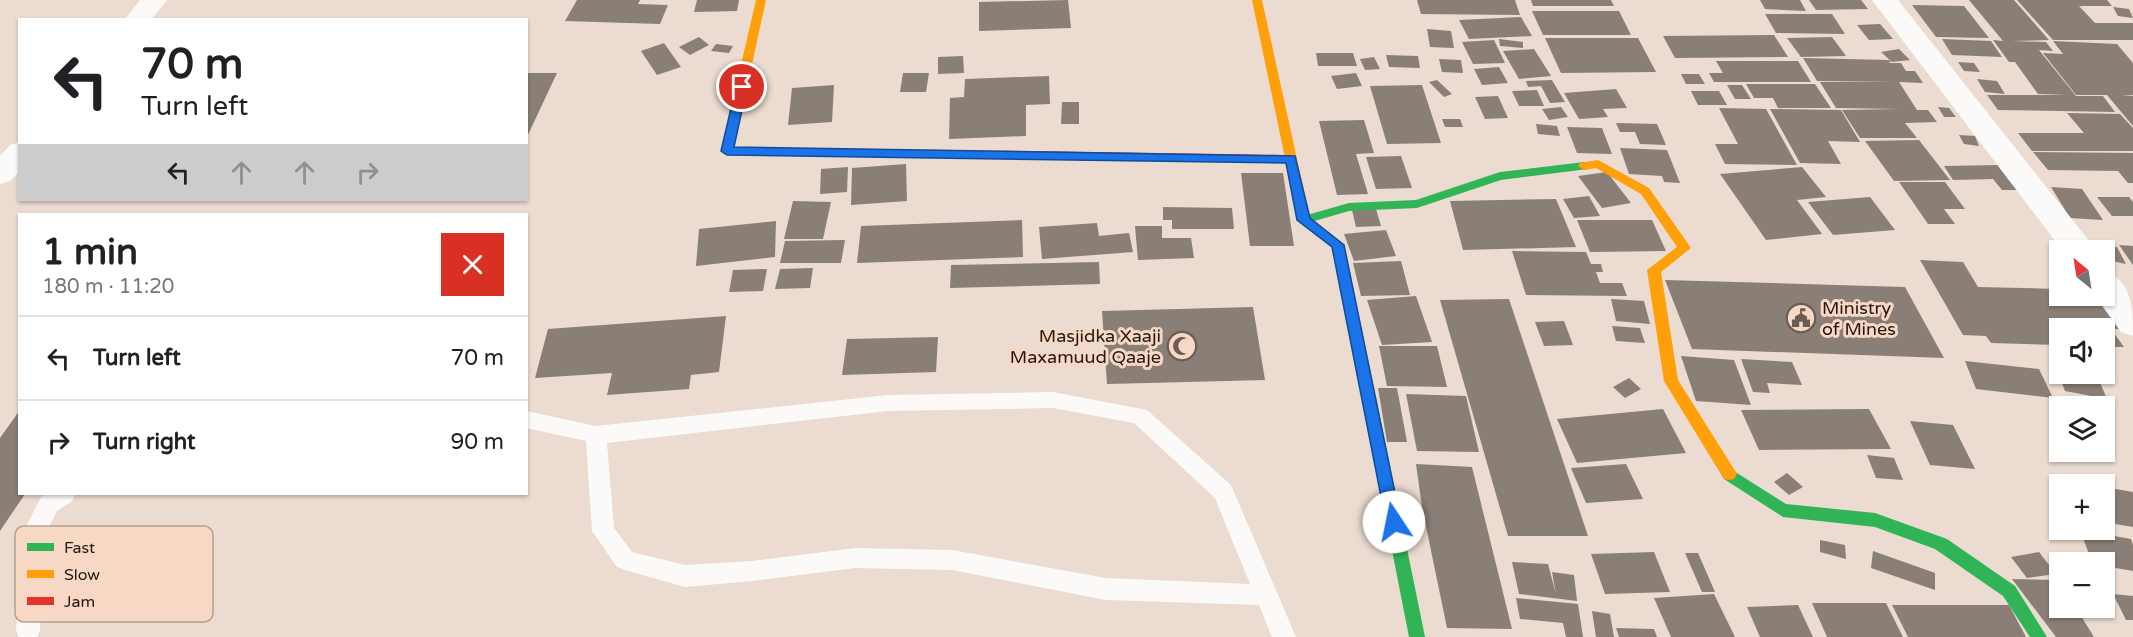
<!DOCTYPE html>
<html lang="en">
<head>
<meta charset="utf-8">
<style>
	body { margin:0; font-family:"Varela Round",sans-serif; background:#f2f2f2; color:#202124; height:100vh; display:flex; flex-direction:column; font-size:22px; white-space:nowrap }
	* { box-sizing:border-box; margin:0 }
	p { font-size:20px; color:#757577 }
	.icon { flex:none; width:33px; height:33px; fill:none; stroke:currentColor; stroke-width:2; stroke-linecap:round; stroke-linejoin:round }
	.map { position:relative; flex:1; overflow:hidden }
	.sheet { position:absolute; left:18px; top:213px; width:510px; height:282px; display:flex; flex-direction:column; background:#fff; border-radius:0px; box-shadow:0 2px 4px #0004 }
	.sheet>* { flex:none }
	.guide { position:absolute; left:18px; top:18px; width:510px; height:183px; border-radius:0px; box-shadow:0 2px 4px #0004; background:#fff; color:#202124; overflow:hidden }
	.needle { width:39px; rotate:330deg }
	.controls { position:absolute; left:2049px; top:240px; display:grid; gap:12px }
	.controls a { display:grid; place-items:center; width:66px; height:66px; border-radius:0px; background:#fff; box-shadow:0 2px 4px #0004; font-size:30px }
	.pin { position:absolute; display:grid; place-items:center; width:51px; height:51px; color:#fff; margin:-26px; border:3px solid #fff; border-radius:50%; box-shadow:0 2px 6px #0007 }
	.me { position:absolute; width:66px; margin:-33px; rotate:349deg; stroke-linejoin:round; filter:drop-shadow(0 0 4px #0008) }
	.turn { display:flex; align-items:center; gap:21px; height:126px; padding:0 24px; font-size:27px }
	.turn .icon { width:78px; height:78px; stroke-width:2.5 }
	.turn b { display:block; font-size:42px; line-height:51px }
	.lanes { display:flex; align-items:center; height:57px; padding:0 24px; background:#0003; justify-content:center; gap:30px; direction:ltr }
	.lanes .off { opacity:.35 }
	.round { display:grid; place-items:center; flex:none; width:63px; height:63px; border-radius:0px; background:#f2f2f2 }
	.overview { display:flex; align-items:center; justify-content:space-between; height:102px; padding:0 24px }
	h1 { font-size:36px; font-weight:700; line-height:45px }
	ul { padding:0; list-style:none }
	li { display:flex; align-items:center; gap:18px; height:84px; padding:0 24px; border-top:2px solid #e0e0e0 }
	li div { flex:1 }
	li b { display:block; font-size:22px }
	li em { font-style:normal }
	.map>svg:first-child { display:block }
	.building { fill:#8a7f76 }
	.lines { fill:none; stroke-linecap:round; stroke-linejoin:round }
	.lane { fill:#fcfaf8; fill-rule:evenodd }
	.street { fill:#fcfaf8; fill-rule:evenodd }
	.fast { fill:#30b455; fill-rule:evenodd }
	.slow { fill:#ff9f0a; fill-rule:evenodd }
	.jam { fill:#e5322d; fill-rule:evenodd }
	.route { fill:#1a73e8; stroke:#114b97; stroke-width:1.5 }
	.labels { text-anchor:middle; stroke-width:6; stroke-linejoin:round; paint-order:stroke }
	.poi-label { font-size:18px; fill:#241912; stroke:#f7d8c4; text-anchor:start }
	.key { fill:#f7d8c4; stroke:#b89f8f; stroke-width:1.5 }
	.key-label { font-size:16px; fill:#241912 }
</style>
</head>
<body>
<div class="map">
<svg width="2133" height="637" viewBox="0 0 2133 637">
	<rect width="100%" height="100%" fill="#ebdbd0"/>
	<path class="building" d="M577,0H640L638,4L668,5L660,24L565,21Z
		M697,0H739L737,11L694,12Z
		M1068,0L1071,28L979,31V2Z
		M1417,0H1515L1520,15L1421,14Z
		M1531,0H1611L1614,6H1533Z
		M1760,0H1800L1806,11L1765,9Z
		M1809,0H1861L1868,9L1816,10Z
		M1969,0H2014L2049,40L2012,41L2046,42L2053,51L2039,50L2076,96H2103L2115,112L1998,110L1987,95H2068L2038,94L2015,62H2009L1993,40L2003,41Z
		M2017,0H2107L2112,6H2079L2095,23H2133V40H2053Z
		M1912,5L1964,6L1989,38L1936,37Z
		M2113,7L2129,9L2133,18L2118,16Z
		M1532,11H1619L1631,35H1543Z
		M1765,14H1832L1845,34L1776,33Z
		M1521,17L1532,36L1469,39L1459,20Z
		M1880,24L1893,39L1869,40L1857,25Z
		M1427,29L1451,31L1454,48L1430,47Z
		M1774,35L1788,57L1675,58L1663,36Z
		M699,37L709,45L690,55L679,47Z
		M1832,37L1846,56L1801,57L1787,38Z
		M1545,38H1638L1656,72L1561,73Z
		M1499,39L1523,42V48L1500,46Z
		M1942,39L1991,41L2002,57L1952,55Z
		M1494,40L1505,63L1473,64L1462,42Z
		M2053,41L2117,44L2133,63V95L2122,96H2133V126L2107,95H2076L2043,53L2063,54Z
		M664,43L681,67L657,75L641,51Z
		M716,44L733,46L729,53L711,51Z
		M1534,49L1551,76L1519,79L1503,51Z
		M1899,49L1910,60L1892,62L1881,52Z
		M1316,53H1353L1357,66H1318Z
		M1386,55L1418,56L1420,68L1389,67Z
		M963,56L964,73L938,74V57Z
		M1374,57L1380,69L1365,70L1360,59Z
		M1803,58L1889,60L1891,62L1888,63H1901L1906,71H1915L1923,83L1899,82L1917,110H1928L1937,122L1905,123L1917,138H1860L1842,110L1898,109L1836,108L1820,82H1892L1817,81Z
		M1439,59L1461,60L1463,73L1442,72Z
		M1716,61H1798L1811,82H1714L1709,73H1723Z
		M1958,62L1974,63L1980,72L1964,71Z
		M1499,67L1508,83L1482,85L1474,69Z
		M526,73H557L526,139Z
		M903,73H929L926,92H900Z
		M1356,73L1362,86L1337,89L1331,76Z
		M1681,74H1699L1705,84H1686Z
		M1049,76L1050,104L1026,105V136L949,139L950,98L964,97L965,79Z
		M1977,79L1997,81L2005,94L1985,92Z
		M1437,80L1452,94L1444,97L1429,82Z
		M1552,80L1565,102L1550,103L1541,86L1528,87L1526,81Z
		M1746,84H1815L1831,108H1778L1773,98H1754Z
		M834,85L832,122L788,125L792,88Z
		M1422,85L1441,143L1387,144L1370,86Z
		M1727,85H1742L1751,99H1735Z
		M1616,89L1627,108L1603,109L1608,117L1579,119L1564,93Z
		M1537,90L1544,106H1519L1512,91Z
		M1691,91H1719L1727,105H1698Z
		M1498,96L1508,118L1485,119L1475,97Z
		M1062,102H1079V124H1061Z
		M1561,107L1568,117L1549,120L1542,109Z
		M1938,107L1949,108L1956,117H1944Z
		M1719,108L1766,109L1797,165L1725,164L1715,144H1738Z
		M1770,109L1841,110L1860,142L1828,141L1841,164L1800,163Z
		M2067,113L2120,114L2133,128V151H2032L2018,133H2084Z
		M1442,119H1460L1463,127H1445Z
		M1364,120L1374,153L1356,154L1368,194L1337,195L1319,121Z
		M1616,123L1657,124L1666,145L1640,144L1635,132H1620Z
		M1536,124L1557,126L1560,136L1538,134Z
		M1567,127L1602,128L1612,154L1577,153Z
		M1959,135L1975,136L1979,146L1964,144Z
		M1919,140L1950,180L1894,181L1865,141Z
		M1620,148L1667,150L1680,183L1664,182L1662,176L1629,174Z
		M2033,152L2133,153V183H2128L2118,171L2048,170Z
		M1401,156L1412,188L1376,189L1366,157Z
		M906,164L907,201L851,205L852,168Z
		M1998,165L2018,190H2002L1993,179L1953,180L1944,166Z
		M848,167L847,192L820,194L821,169Z
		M1802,167L1826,197L1797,200L1822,234L1766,240L1720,174Z
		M1607,172L1631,203L1602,208L1578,176Z
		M1241,173H1283L1294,246H1250Z
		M1899,182H1945L1965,209H1944L1955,224H1928Z
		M2051,187L2082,189L2103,220L2070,218Z
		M1589,196L1600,216L1574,218L1563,199Z
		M1870,197L1895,230L1833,235L1808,202Z
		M2097,197H2129L2133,202V216H2112Z
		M1556,199L1576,247L1463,250L1450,201Z
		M793,201L831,202L823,239H784Z
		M1163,207L1232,208L1234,229H1172V220H1163Z
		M1376,209L1381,226L1356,227L1352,210Z
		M1022,220L1023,257L857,263L861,226Z
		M1577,220H1652L1666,251L1590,252Z
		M776,221L775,257L696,266L699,229Z
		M1097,223L1099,236L1129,233L1133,252L1042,259L1039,227Z
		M1135,226H1162V238H1191L1194,258L1138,260Z
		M1386,230L1396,256L1354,261L1344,234Z
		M845,240L841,263H780L785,241Z
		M2119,245L2133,246V265Z
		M2103,246L2117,247L2126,264L2112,261Z
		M1512,251L1586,252L1591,264H1601L1603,272H1596L1600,283H1622L1627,296L1526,295Z
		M1920,260L1963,262L1978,287L2060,289V296H2088L2094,304H2108L2126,329H2111L2124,347H2104V328H2060V345L1991,343L1986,336L1963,335Z
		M1401,261L1410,295L1361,296L1353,263Z
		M1099,262L1100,284L950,288L951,265Z
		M813,268L810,288L775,289L780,269Z
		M767,269L763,291L729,292L733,270Z
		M1665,280L1905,287L1944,358L1692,349Z
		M1416,296L1432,342L1382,345L1367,300Z
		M1509,299L1588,536H1508L1440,300Z
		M1611,299L1644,301L1650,324L1616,321Z
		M1253,307L1265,380L1107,384L1102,311Z
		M726,316L719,372L691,375L689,389L607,395L612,373L535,378L548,329Z
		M1564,321L1573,345L1544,346L1535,322Z
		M1612,326L1640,328L1645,343L1616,341Z
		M938,337L936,372L842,375L847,339Z
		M1379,346H1437L1447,387L1387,386Z
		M1681,356L1734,360L1751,405L1696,401Z
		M1741,359L1792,362L1802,385L1767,383L1770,393L1753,392Z
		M1965,361L2039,369L2053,398L1976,389Z
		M2058,373L2099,380L2107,399L2065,391Z
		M1629,378L1641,389L1625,398L1613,387Z
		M1378,388H1397L1407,442H1387Z
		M1406,394L1466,396L1479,452L1417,451Z
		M1663,409L1686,453L1577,463L1557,419Z
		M1869,409L1891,449L1759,450L1741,410Z
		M20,410V494H25L0,531V438Z
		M1910,421L1953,425L1975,469L1930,465Z
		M1867,455L1894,458L1903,480L1876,478Z
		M1416,464L1472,467L1512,629L1447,628L1422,507Z
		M1626,464L1643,499L1586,503L1571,468Z
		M1787,473L1803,487L1789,495L1774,482Z
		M2104,487L2133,492V527L2109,523L2104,513Z
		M2080,530L2131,539L2133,545V571L2104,566V562H2092Z
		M1820,540L1845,545L1846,559L1820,552Z
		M1873,551L1935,573V590L1871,568Z
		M1654,552L1670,592L1605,594L1591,554Z
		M2039,552L2056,574L2027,578L2011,557Z
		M1685,553H1698L1715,592H1702Z
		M1512,562L1548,564L1556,594L1552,572L1574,575L1577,601L1519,594Z
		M2012,579L2060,580V608H2076L2094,637H2056Z
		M1714,594L1735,637H1671L1654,598Z
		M2113,594L2133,596V620H2126Z
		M1516,598L1578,604L1583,637H1566L1563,623L1520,619Z
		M1812,603H1886L1903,637H1827Z
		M1798,605L1813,637H1760L1747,607Z
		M1892,605H2009L2026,637H1908Z
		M1592,611L1610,614L1614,637H1596Z
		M1616,628L1654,629L1657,637H1619Z"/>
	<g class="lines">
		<path class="lane" d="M1053,392L1147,410L1231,485L1296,637H1272L1259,605L1106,600L952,570L855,568L752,581L685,587L625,570L617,567L592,531L586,441L526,428V411L596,426L888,395ZM1053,408L1134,423L1215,498L1250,584L1106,578L952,550L855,548L752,561L685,565L632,552L614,528L607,443L888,411Z
			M47,494H75L72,501L57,511L45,534L40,630L37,637H19L16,630L23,533L41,497Z"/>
		<path class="street" d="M140,0H167L151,20H124Z
			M1872,0H1898L2090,242L2094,250H2062Z
			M20,142V171L10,181L0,184V156L10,145Z
			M2104,271C2133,281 2133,309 2133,336L2121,332L2095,296H2104Z"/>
		<path class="fast" d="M1584,162L1590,166L1588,169L1501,180L1417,208L1349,211L1304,224L1298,220L1300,217L1349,203L1416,200L1500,172Z
			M1369,391L1374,393L1376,397L1425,637H1409L1362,397L1364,393Z
			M1729,468L1786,504L1875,513L1947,539L2015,586L2047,637H2030L2003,596L1935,549L1875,527L1783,517L1724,479L1721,474L1724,469Z"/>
		<path class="slow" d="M756,0H766L734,147L1029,151L1035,155L1029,159L723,154L721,151Z
			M1252,0H1262L1310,218L1344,245L1376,397L1374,401L1369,403L1364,401L1362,397L1332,247L1298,220Z
			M1598,160L1649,188L1691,248L1661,272L1678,380L1734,469L1737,474L1734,479L1729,480L1724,479L1664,381L1647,270L1677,247L1641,194L1596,168L1584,170L1578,166L1580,163Z"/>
		<path class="jam" d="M1029,151L1291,155L1297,159L1291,163L1025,158L1023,155Z"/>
	</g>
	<path class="route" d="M742,83L747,87L734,147L1295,156L1310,218L1344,245L1401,522L1399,527L1394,529L1388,527L1386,522L1332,247L1297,220L1286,163L727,155L721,151L736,87Z"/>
	<defs>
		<g id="civic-ring" transform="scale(1.5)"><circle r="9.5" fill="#f7d8c4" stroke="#6a5d54" stroke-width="1.5"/><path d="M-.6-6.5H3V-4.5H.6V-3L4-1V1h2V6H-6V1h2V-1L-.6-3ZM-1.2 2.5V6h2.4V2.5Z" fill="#6a5d54"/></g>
		<g id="mosque-ring" transform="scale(1.5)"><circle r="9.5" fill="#f7d8c4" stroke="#6a5d54" stroke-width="1.5"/><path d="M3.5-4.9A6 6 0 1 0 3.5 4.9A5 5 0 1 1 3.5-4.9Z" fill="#6a5d54"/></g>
	</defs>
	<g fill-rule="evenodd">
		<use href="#civic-ring" x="1801" y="318"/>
		<use href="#mosque-ring" x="1182" y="346"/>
	</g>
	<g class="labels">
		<g class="poi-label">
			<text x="1822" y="314">Ministry<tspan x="1822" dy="21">of Mines</tspan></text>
			<text x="1161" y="342" text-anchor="end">Masjidka Xaaji<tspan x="1161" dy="21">Maxamuud Qaaje</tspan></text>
		</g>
	</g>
	<rect x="15" y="526" width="198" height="96" rx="9" class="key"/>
	<rect x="27" y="543" width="27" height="8" fill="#30b455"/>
	<rect x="27" y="570" width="27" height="8" fill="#ff9f0a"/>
	<rect x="27" y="597" width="27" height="8" fill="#e5322d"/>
	<g class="key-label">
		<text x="64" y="553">Fast</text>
		<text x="64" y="580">Slow</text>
		<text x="64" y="607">Jam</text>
	</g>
</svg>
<div class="controls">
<a><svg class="needle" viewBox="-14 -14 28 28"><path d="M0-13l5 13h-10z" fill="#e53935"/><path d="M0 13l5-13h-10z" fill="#757577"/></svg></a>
<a><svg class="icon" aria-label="sound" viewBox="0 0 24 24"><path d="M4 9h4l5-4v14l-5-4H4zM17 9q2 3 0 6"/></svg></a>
<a><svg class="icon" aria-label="layers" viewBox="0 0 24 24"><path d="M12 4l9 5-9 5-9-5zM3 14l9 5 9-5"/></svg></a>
<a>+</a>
<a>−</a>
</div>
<div class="pin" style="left:742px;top:87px;background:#d93025"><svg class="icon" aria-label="arrive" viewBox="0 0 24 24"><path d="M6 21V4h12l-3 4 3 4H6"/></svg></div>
<svg class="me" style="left:1394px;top:522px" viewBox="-20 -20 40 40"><circle r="19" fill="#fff"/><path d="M0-13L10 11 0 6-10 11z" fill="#1a73e8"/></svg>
<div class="guide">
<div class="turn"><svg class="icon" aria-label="left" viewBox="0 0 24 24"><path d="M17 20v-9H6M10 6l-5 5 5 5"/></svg><div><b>70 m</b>Turn left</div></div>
<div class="lanes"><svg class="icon" aria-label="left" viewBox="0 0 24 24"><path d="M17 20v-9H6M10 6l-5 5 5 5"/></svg><svg class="icon off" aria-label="ahead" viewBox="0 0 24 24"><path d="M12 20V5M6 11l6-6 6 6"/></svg><svg class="icon off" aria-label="ahead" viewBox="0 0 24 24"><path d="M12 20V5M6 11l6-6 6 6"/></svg><svg class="icon off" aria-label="right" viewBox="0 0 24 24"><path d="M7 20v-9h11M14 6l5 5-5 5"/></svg></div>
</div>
<section class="sheet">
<div class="overview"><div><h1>1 min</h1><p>180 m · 11:20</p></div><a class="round" style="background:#d93025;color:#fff"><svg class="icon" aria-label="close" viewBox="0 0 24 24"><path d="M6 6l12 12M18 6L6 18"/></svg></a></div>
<ul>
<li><svg class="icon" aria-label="left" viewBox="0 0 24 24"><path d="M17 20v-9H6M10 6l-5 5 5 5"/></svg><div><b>Turn left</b></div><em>70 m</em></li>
<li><svg class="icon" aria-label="right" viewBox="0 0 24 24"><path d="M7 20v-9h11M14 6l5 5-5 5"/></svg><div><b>Turn right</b></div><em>90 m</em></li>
</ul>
</section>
</div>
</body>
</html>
